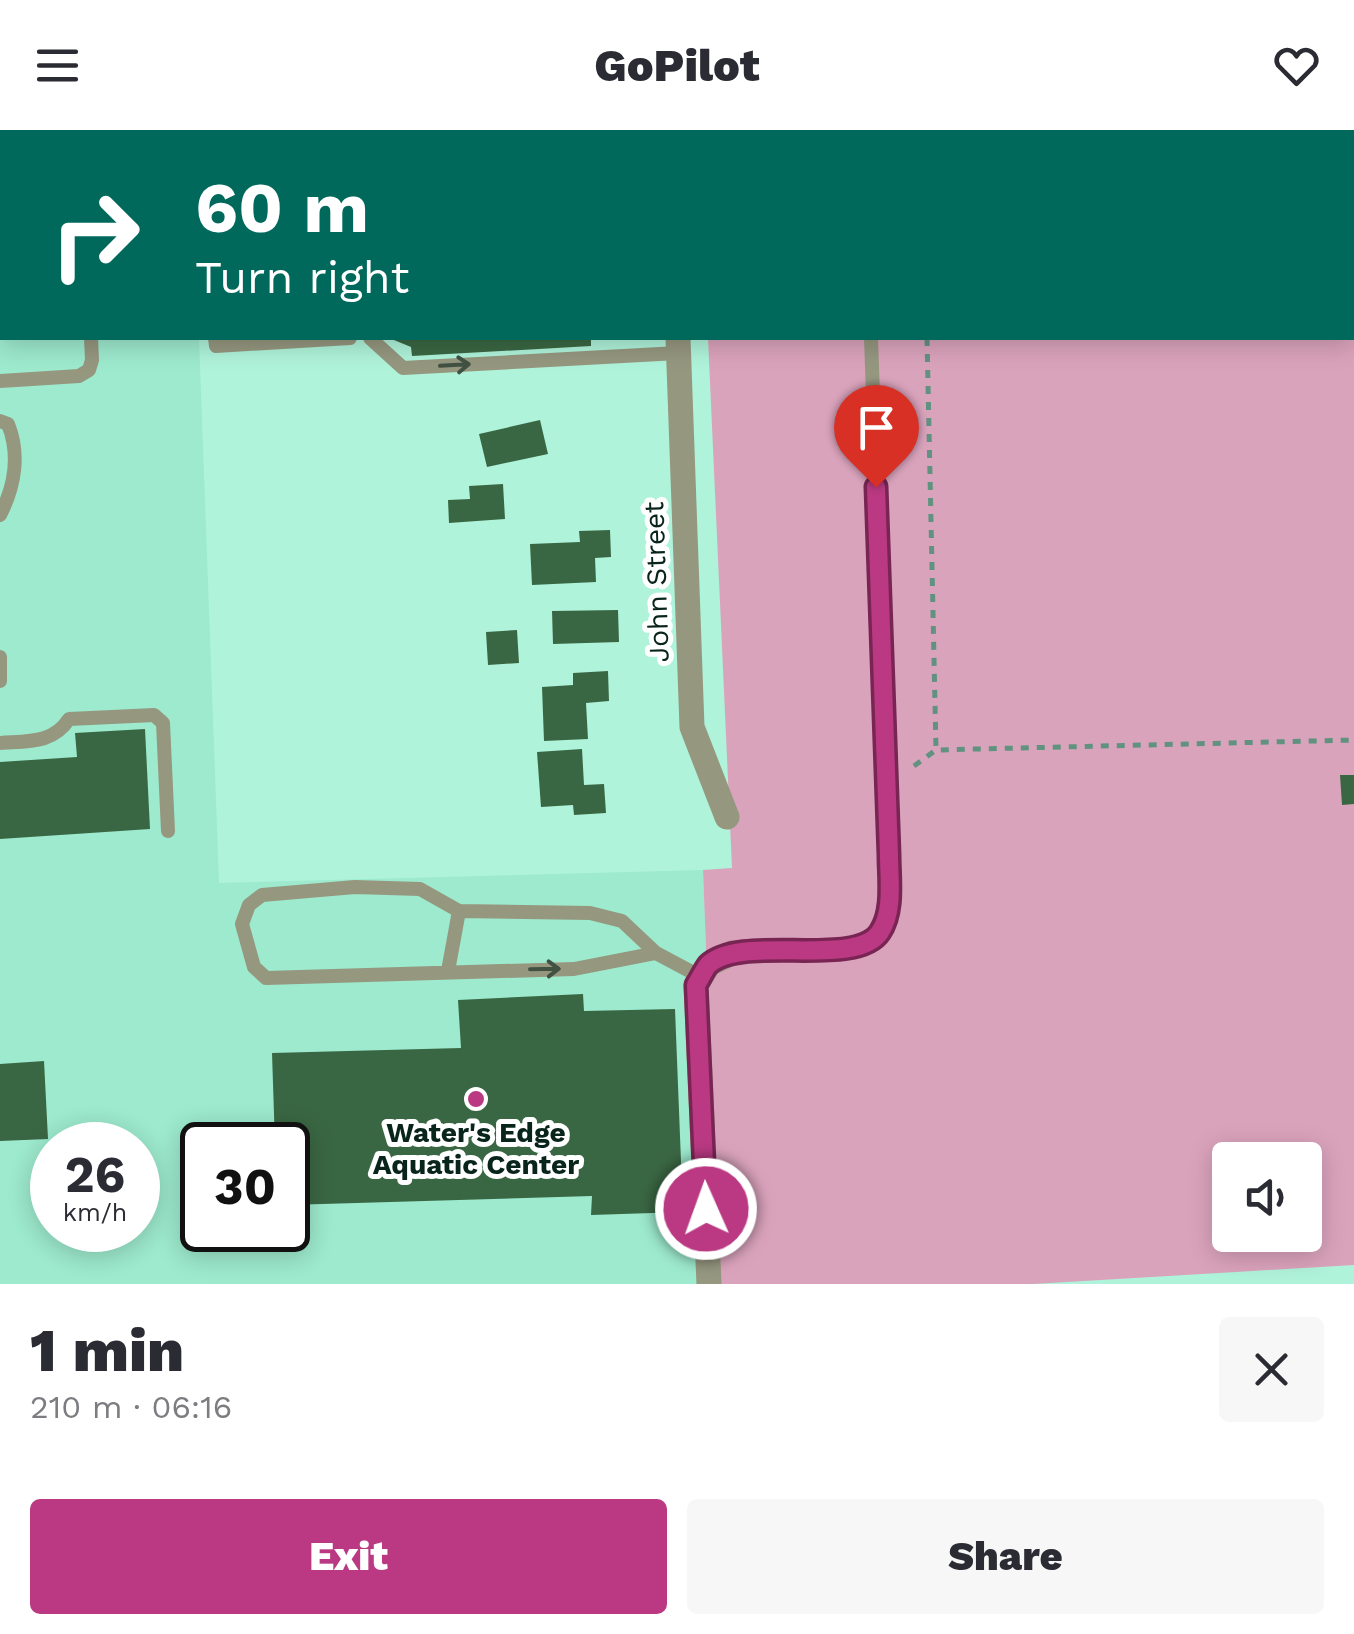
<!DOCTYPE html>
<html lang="en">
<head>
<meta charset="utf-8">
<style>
	body { margin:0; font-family:"Work Sans",sans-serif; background:#f7f7f7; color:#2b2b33; height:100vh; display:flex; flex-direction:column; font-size:38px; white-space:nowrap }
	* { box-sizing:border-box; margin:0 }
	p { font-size:32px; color:#7c7c81 }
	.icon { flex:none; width:55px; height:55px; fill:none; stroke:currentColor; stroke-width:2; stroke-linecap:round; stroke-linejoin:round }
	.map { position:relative; height:1154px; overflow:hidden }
	.details { display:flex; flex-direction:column; background:#fff; flex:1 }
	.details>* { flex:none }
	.hud { position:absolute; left:0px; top:0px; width:1355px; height:210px; box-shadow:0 5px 25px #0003; background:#00695c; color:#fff; overflow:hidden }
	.buttons { position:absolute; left:1212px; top:1012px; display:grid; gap:20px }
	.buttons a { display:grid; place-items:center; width:110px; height:110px; border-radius:10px; background:#fff; box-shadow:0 5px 25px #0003; font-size:50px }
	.speed { position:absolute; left:30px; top:992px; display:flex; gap:20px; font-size:50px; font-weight:700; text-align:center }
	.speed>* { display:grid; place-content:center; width:130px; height:130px; border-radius:50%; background:#fff; box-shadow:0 5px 25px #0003; line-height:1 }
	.speed small { font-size:25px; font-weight:400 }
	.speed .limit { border:5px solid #111; border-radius:15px; background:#fff; color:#111 }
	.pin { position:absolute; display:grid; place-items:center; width:85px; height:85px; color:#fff; margin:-102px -42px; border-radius:50% 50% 50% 0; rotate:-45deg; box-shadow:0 0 10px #0007 }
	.pin .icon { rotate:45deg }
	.me { position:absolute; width:110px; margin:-55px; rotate:358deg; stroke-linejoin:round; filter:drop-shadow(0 0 8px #0008) }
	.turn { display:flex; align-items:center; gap:35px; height:210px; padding:0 30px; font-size:45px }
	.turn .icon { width:130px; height:130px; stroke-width:2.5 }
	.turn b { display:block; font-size:70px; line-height:85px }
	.round { display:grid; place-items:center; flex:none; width:105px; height:105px; border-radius:10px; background:#f7f7f7 }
	.overview { display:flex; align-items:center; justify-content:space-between; height:170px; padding:0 30px }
	h1 { font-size:60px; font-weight:800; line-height:75px }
	.button { display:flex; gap:20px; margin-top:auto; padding:20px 30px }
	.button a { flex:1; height:115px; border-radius:10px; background:#ba3982; color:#fff; font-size:40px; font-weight:800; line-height:115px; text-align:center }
	.button a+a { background:#f7f7f7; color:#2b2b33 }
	header { display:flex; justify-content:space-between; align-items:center; height:130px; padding:0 30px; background:#fff; font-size:45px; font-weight:800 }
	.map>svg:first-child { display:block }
	.built { fill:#9deace; fill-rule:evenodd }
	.green { fill:#daa3bc; fill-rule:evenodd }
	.building { fill:#3a6743 }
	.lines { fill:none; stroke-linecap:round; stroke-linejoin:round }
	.path { stroke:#619280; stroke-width:5; stroke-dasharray:8 8; stroke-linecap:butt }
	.lane { stroke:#96977f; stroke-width:14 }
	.street { stroke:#96977f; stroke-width:25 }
	.oneway { stroke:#415243 }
	.route-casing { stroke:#792554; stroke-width:25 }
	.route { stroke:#ba3982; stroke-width:18 }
	.poi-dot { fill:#ba3982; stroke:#fff; stroke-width:4 }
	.labels { text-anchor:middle; stroke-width:10; stroke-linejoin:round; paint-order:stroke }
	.street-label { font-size:28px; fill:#08241b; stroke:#fff }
	.poi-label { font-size:28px; font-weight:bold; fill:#08241b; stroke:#fff }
</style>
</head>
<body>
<header><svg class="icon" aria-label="menu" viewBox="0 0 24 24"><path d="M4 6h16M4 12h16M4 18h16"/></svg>GoPilot<svg class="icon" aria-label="heart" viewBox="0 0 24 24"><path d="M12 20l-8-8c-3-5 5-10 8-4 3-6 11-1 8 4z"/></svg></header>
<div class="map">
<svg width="1354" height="1154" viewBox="0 0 1354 1154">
	<rect width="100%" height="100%" fill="#aff3da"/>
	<path class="built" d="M0,0H192V2H2V208H199L219,753L703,740L719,1154H0ZM52,1015H138V1100H52ZM202,1015H288V1100H202Z"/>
	<path class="green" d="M702,0H1354V1135L1033,1154H719L703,740L732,738L708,208H1352V2ZM1230,1030H1305V1105H1230Z"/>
	<path class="building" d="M389,208H591V216L412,226L411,217Z
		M540,290L548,324L487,337L479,304Z
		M503,354L505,389L449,393L448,370L470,369L469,356Z
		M610,400L611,427L595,428L596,452L532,455L530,414L580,412L579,401Z
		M618,480L619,512L553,514L552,481Z
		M517,500L519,533L488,535L486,502Z
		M608,541L609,571L586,573L588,609L544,611L542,557L573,555V543Z
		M145,599L150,699L0,709V632L77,627L75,603Z
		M582,619L584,655L604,654L606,683L574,685L573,675L541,677L537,622Z
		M1340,645H1354V674L1342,675Z
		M583,864L584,881L675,879L683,1082L591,1085L592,1066L288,1075V1015H275L272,923L461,918L458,870Z
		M44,931L48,1009L0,1011V934Z"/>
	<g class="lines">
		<path class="path" d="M921,0L922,2
			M1285,0L1288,2
			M1352,45L1354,46
			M927,208L936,620
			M914,636L936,620L1354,610"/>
		<path class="lane" d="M153,0V2
			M0,175H2
			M215,208L216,216L350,208
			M370,208L403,238L678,223
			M0,251L79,246L89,240L92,230L91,208
			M0,291L8,294C20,324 15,356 0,385
			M0,527V551
			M0,613C27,611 53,614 69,589L154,585L163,593L168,701
			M656,823L574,839L266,848L254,837L242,794L249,775L262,765L355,757L420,759L459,781L590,783L622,791L656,823L701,847
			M732,823C762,822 862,827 880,803C895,783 889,748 889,725L871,208
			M448,841L459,781"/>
		<path class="street" d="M671,0V2
			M678,208L692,597L727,687
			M709,1154L696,855L709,834L732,823"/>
	</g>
	<defs><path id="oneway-shaft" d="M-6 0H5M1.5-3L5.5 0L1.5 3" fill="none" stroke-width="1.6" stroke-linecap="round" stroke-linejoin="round" transform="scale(2.5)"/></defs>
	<g class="oneway">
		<use href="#oneway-shaft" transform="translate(455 235) rotate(-3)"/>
		<use href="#oneway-shaft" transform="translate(545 839) rotate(-1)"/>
	</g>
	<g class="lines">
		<g class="route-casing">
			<path id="route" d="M706,1079L696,855C700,849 704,840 708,835C741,803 856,839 880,802C894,781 889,749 889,725L876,357"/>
		</g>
		<use href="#route" class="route"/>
	</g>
	<circle class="poi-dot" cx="476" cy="969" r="10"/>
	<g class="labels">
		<g class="street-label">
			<text transform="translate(656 452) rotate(-92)" y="10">John Street</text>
		</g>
		<g class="poi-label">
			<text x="476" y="1012">Water's Edge<tspan x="476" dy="32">Aquatic Center</tspan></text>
		</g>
	</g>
</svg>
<div class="buttons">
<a><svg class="icon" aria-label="sound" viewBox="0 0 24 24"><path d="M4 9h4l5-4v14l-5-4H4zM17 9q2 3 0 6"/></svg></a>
</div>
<div class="speed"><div>26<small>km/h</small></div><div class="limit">30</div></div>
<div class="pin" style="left:876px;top:357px;background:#d93025"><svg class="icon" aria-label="arrive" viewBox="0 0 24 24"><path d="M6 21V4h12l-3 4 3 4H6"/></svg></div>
<svg class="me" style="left:706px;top:1079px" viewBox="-20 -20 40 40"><circle r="17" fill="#ba3982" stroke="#fff" stroke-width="3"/><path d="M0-11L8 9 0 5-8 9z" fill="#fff"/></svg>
<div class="hud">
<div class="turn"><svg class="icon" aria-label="right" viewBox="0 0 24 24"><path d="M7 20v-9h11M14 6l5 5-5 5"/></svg><div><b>60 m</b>Turn right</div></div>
</div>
</div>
<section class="details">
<div class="overview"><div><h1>1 min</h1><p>210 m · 06:16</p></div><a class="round"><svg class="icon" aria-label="close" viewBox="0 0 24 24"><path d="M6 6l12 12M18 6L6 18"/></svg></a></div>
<div class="button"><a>Exit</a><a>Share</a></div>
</section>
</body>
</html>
